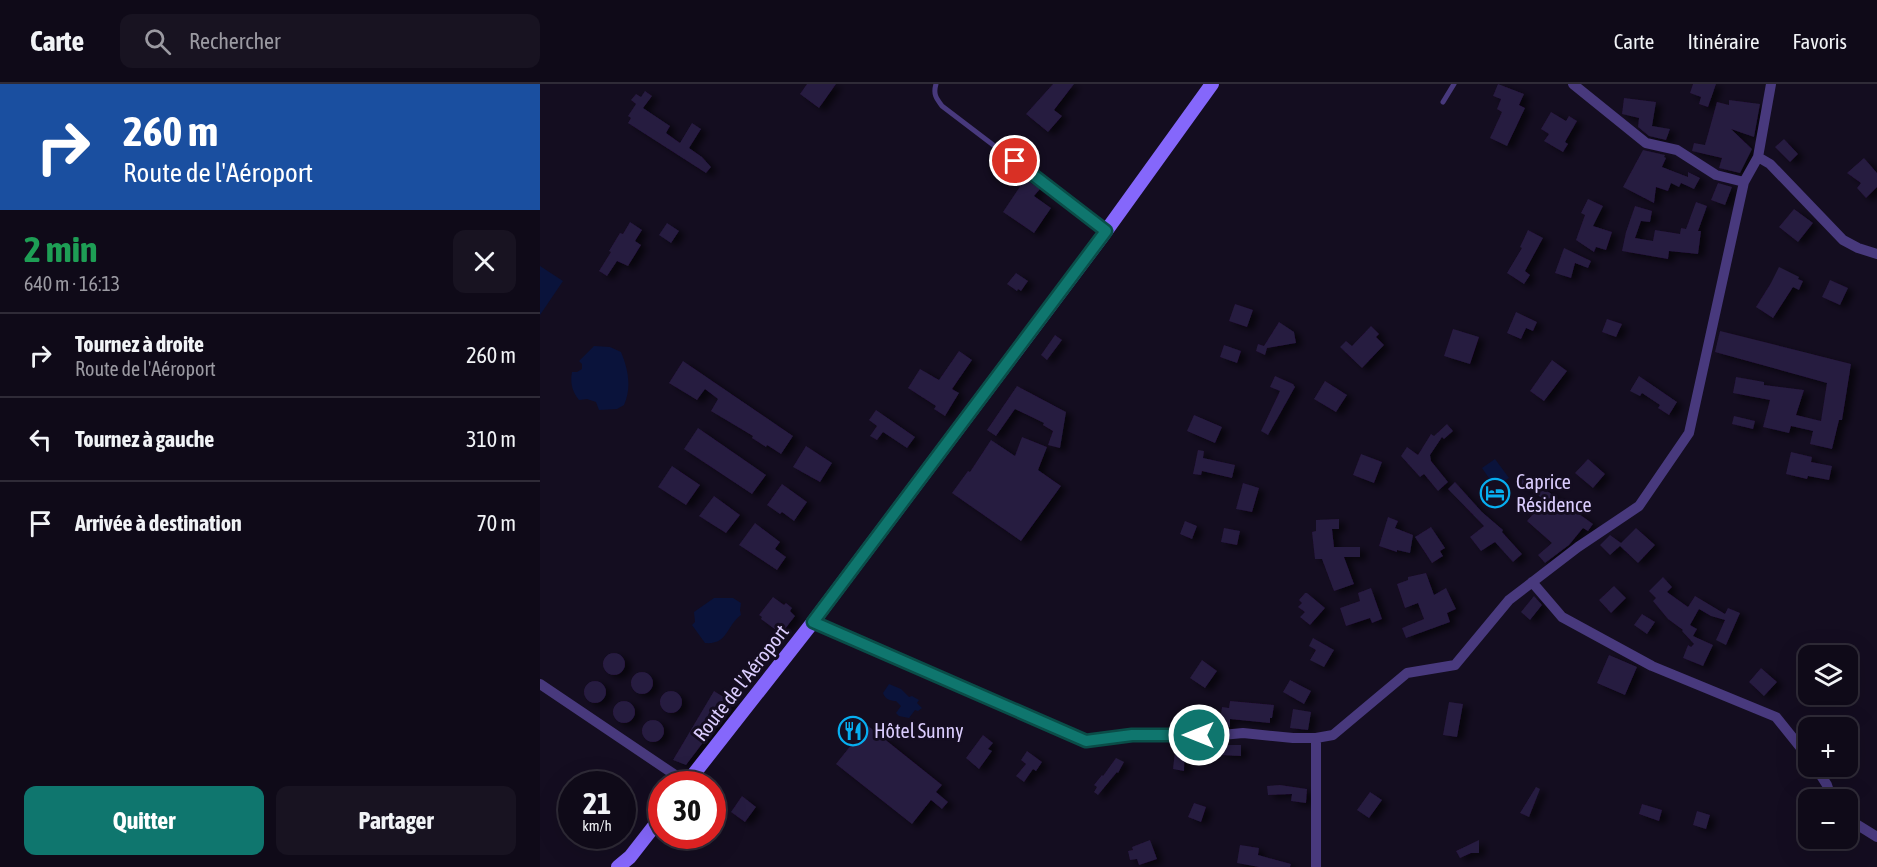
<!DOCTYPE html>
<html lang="fr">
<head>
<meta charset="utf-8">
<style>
	body { margin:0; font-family:"Asap Condensed",sans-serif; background:#181321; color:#f1f3f6; height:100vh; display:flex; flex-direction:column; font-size:22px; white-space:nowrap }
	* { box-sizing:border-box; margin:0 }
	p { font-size:20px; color:#9b9aa2 }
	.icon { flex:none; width:33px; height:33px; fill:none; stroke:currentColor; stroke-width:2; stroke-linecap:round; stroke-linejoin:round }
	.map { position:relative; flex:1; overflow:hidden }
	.sheet { display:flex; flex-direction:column; background:#0f0a18; width:540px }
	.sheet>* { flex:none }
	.banner { background:#1a4fa0; color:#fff; overflow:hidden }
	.fabs { position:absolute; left:1258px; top:561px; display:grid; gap:12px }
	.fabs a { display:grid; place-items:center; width:60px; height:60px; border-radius:12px; background:#0f0a18; box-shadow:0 6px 24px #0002,0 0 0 2px #2f2b37; font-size:30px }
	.speed { position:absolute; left:18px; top:687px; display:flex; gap:12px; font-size:30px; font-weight:700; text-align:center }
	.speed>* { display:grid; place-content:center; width:78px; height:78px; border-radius:50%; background:#0f0a18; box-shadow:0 6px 24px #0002,0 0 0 2px #2f2b37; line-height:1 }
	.speed small { font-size:15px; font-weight:400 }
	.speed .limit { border:9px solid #d22; background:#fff; color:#111 }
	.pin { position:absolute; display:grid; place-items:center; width:51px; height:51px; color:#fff; margin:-26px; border:3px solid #fff; border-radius:50%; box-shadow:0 2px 6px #0007 }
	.me { position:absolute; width:66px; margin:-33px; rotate:270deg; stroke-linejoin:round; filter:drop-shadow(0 0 4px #0008) }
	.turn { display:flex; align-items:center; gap:21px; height:126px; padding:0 24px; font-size:27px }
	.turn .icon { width:78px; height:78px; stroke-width:2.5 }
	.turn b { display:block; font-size:42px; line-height:51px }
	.round { display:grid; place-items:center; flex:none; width:63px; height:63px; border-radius:12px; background:#181321 }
	.headline { display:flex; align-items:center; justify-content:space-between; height:102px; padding:0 24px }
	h1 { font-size:36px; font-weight:700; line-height:45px; color:#1e9e55 }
	.cta { display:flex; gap:12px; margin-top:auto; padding:12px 24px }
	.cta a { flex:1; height:69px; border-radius:12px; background:#0f766e; color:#fff; font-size:24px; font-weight:700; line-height:69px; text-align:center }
	.cta a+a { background:#181321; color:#f1f3f6 }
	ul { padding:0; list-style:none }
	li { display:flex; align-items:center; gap:18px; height:84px; padding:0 24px; border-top:2px solid #2f2b37 }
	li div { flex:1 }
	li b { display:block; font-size:22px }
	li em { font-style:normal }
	header { display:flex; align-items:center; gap:36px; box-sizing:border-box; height:84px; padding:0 30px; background:#0f0a18; border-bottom:2px solid #2f2b37 }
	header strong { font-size:28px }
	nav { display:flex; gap:33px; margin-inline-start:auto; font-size:21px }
	.search { width:420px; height:54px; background:#181321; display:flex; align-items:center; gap:15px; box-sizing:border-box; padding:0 21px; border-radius:12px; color:#9b9aa2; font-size:22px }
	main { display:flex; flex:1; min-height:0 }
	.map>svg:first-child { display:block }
	.water { fill:#0a133b }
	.building { fill:#281a40; filter:url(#shadow) }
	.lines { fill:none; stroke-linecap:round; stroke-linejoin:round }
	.lane { stroke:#48397d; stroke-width:5 }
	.street { stroke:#48397d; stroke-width:10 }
	.secondary { stroke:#8567fb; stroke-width:14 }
	.route-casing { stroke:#0a4d48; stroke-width:15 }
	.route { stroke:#0f766e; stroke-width:10 }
	.labels { text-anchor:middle; stroke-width:6; stroke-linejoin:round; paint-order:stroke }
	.poi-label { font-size:20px; fill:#dbcdfe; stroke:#140d20; text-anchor:start }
	.street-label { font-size:20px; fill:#dbcdfe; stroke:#140d20 }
</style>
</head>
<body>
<header>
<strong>Carte</strong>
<div class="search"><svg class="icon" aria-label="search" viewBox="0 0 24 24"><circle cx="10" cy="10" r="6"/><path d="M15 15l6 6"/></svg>Rechercher</div>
<nav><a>Carte</a><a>Itinéraire</a><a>Favoris</a></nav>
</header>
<main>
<section class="sheet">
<div class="banner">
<div class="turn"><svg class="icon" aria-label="right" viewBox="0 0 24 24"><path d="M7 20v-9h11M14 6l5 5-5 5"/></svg><div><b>260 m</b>Route de l'Aéroport</div></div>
</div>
<div class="headline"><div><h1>2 min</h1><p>640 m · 16:13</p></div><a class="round"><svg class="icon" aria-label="close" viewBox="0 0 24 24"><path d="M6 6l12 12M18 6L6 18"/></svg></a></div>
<ul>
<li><svg class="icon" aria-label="right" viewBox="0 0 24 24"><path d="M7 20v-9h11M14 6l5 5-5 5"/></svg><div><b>Tournez à droite</b><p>Route de l'Aéroport</p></div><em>260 m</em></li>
<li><svg class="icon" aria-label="left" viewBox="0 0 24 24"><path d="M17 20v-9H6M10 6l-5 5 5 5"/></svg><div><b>Tournez à gauche</b></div><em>310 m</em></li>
<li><svg class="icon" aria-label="arrive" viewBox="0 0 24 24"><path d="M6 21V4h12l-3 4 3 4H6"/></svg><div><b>Arrivée à destination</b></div><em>70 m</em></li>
</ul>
<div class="cta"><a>Quitter</a><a>Partager</a></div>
</section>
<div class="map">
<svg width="1337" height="783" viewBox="0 0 1337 783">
	<defs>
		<filter id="shadow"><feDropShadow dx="6" dy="3.5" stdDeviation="3" flood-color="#0009"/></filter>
	</defs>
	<rect width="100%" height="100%" fill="#140d20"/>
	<path class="water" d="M0,182L23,197L0,231Z
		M54,262L70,263L81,268C88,285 92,303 84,321L77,325L59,326L56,318L47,315L39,316C32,307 30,299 32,288H37L42,285V280L39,277Z
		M955,375L969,394L955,403L942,384Z
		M174,514H193L201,519L200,526L201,531C186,542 188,561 165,559L152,541L155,538L154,528Z
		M349,600L361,605L369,613L372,612L379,616L377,619L382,624L378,627L375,626L369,634L359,632L356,629L361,622L356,617C350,617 345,615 343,609Z"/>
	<path class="building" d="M267,0H296L279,24L260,10Z
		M513,0H534L514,26L522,32L508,48L486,30Z
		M958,0L984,10L979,21L985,24L967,62L950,54L962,28L957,25L961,15L953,12Z
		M1153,0H1176L1168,23L1159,20L1161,13L1150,9Z
		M105,7L112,12L103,24L130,42L126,49L140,59L152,39L161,45L149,64L162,73L171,83L166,89L88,39L91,34L88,32L96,20L91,16L96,10L101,13Z
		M1084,14L1116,18L1112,42L1130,45L1126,56L1109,52L1098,43L1099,34L1082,30Z
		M1189,16L1220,20L1214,53L1191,45L1212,65L1200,89L1179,84L1182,74L1152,67L1154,59L1165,61L1177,18L1189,21Z
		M1011,28L1026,37L1029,32L1037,37L1025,58L1028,60L1023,68L1004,57L1009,50L1001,45Z
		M1244,55L1258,70L1250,78L1235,63Z
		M1103,66L1125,71L1124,73L1126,74L1122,83L1148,93V88L1160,94L1154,105L1141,99L1139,103L1131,99L1128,107L1116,103L1114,119L1083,103Z
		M1324,74L1337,89V103L1326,114L1317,104L1321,99L1307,89Z
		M485,95L500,105L494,112L511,124L494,149L463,128Z
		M1178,99L1192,103L1185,121L1171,116Z
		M1048,115L1063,122L1053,142L1072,148L1066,166L1056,163L1054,168L1036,156L1045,131L1041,129Z
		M1156,118L1167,122L1158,147H1161L1158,170L1129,167L1128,175L1082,167L1086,148L1095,122L1112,127L1110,138L1101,137L1095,154L1113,157L1115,146L1140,150L1141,144L1146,145Z
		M1254,125L1273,139L1258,158L1239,143Z
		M90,138L102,146L95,157L101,161L88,182L77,177L67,192L59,187L71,168L69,167L80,149L83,150Z
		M127,139L139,147L131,159L119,151Z
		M988,146L1003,154L985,187L990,191L984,200L967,189L982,164L980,163Z
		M1024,164L1051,177L1048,184L1035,179L1031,194L1015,189Z
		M1239,183L1259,193L1258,195L1263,197L1259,206L1253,203L1233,234L1216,223L1231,199Z
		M476,189L488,197L481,207L478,205L477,207L467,200Z
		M1290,196L1308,204L1300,221L1282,213Z
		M695,220L713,226L707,243L689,237Z
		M976,228L997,238L993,247L986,244L981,255L967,249Z
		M1067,235L1082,240L1076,253L1062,248Z
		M739,238L754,248L756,259L727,264L725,271L716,267L718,260L724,262Z
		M831,242L839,250L836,253L844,261L822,284L800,263L806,257L812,262Z
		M913,245L939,253L930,280L904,272Z
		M1180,247L1311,280L1302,336H1299L1292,365L1270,360L1273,347L1251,342L1249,349L1223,343L1230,316L1193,309L1196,293L1224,298V301L1264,306L1256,331L1281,337L1287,299L1175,268Z
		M515,251L522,256L507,276L501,271Z
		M684,261L701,267L697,279L680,273Z
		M419,267L432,276L412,305L419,309L405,332L394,325L396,322L368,304L380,285L399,296Z
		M1012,276L1027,287L1004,317L990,307Z
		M143,277L253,352L241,370L227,361L226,363L212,354L213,352L171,327L178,315L165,305L157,316L129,299Z
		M735,292L753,300L755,303L728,351L721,347L740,307L730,303Z
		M1099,292L1137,318L1129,331L1118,324L1120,321L1102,309L1100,312L1090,307Z
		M785,297L807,311L796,328L774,315Z
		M477,302L526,328L520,364L508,361L513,347L503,341L504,339L475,325L456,352L447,346Z
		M336,326L375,353L367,364L343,348L337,356L330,352L337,342L329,336Z
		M654,331L682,343L675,359L647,347Z
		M1194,332L1215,337L1213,345L1192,340Z
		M907,340L913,347L904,355L902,353L890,371L891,377L908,398L898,407L884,390L880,393L861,372L867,363L878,371L891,350L894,352Z
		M158,344L226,391L212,410L144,365Z
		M482,353L507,363L498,386L521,402L481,457L412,409L428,387L430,388L451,356L475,372Z
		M266,362L292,379L280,398L253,383Z
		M658,366L664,367L663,374L695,381L692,394L662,387L661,391L653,390Z
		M1251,368L1272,373L1271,378L1292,382L1289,396L1268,392L1267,395L1246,390Z
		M821,370L842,378L834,399L813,391Z
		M1048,375L1065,390L1053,404L1035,389Z
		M132,382L160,401L146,421L118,403Z
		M985,391L1053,440L1048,447L1043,444L1029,461L1005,479L998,471L1012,459L987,437L1005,416L980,399Z
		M915,398L942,428L963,446L962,448L982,470L973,478L955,458L941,467L930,453L944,442L908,405Z
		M703,399L719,404L712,428L696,425Z
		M242,400L267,418L254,437L242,428L240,430L227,421Z
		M174,412L200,431L186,449L159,432Z
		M848,433L858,437L855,444L873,451L870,469L857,466V468L839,462Z
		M799,435V445H792L794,463H820V473H804L814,500L794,507L782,475H775L772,448L776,447V436Z
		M645,437L657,442L652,455L640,450Z
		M215,439L240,458L235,465L246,473L237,486L199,461Z
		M891,443L905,464L900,467L903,472L892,479L875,453Z
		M684,444L700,447L697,461L681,458Z
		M1096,444L1115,461L1098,479L1080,462L1070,471L1060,461L1070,451L1081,459Z
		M886,489L894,511L906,504L916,525L907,529L910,538L866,554L862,544L884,535L878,519L865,524L857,500L868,496V493Z
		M1123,493L1132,503L1127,508L1148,523L1155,512L1185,530L1188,524L1200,529L1186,561L1176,556L1185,536L1171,532L1159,525L1150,541L1157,545L1153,552L1173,561L1163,582L1143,574L1148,561L1151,563L1154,560L1142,547L1143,546L1128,535L1113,517L1116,514L1109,507Z
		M1074,502L1086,514L1071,529L1059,516Z
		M831,504L842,535L832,539L830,534L806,542L800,524L820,517L818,509Z
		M765,509H767L785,524L770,541L760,533L765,528L758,523L762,519L759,516Z
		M994,512L1002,521L990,536L981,528Z
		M233,513L244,521L246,519L252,524L250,527L255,532L245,545L240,542L236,546L221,535L222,533L219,531Z
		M1102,530L1115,538L1107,550L1094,541Z
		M773,554L794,566L784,583L770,576L776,566L769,562Z
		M63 580a11 11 0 1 1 22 0a11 11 0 1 1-22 0Z
		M1069,571L1097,583L1085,611L1057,599Z
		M662,576L677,587L665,604L650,594Z
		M1221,584L1237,598L1224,612L1209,598Z
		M91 599a11 11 0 1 1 22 0a11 11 0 1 1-22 0Z
		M750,596L771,607L764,620L743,608Z
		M44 608a11 11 0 1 1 22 0a11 11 0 1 1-22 0Z
		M174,607L193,619L146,681L133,676Z
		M120 618a11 11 0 1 1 22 0a11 11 0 1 1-22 0Z
		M73 628a11 11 0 1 1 22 0a11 11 0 1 1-22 0Z
		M690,617L734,621L732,634H730V639L690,635V643L664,641L666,628L681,630L682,623L689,624Z
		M909,618L923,620L917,653L903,651Z
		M753,625L771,628L768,646L750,644Z
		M102 647a11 11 0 1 1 22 0a11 11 0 1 1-22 0Z
		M327,641L402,701L396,708L408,718L402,725L391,716L372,740L296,680Z
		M443,651L453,659L448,665L452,667L439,685L426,674Z
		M636,658H645L644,687L633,685Z
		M681,661H701V672L681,671Z
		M487,667L502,678L496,687L493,685L484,698L476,692L486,680L481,676Z
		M576,674L584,678L578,689L577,688L558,711L554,708L557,703L554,701L562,691L563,692Z
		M740,701L767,705L766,719L751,717L752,710L728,711L727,702Z
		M996,703L1000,705L989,733L980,729Z
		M830,708L842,716L829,734L817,726Z
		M202,712L216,723L205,738L191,728Z
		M654,719L666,723L661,738L648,733Z
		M1102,720L1122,726L1119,737L1099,730Z
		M1157,727L1170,731L1166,745L1153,741Z
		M610,756L617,775L599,781L597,775L590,776L588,767L593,766L592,763Z
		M939,756V769H931L920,774L916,767Z
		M700,761L719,764L718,771L751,780L750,783H719L697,779Z"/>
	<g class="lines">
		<path class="lane" d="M396,0C393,10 396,14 402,22L565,146
			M903,18L914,0"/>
		<path class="street" d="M1218,73L1230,80L1303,156L1318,164L1337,170
			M1204,98L1218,73L1231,0
			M992,498L1022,533L1112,582L1236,633L1269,674
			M273,538L546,657L592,651H682L703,649L753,654H776L793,651L867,589L915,581L969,516L1038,463L1099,422L1149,349L1204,98L1176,91L1137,66L1106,59L1033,0
			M0,600L147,699
			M1275,682L1287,701L1292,716
			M1308,735L1337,753
			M776,783V654"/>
		<path class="secondary" d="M146,700L273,538L561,154L672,0
			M78,783L90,773L122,732"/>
	</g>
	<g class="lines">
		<g class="route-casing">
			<path id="route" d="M475,77L566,147L273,538L546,657L592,651H659"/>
		</g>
		<use href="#route" class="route"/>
	</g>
	<defs>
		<g id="hotel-ring" transform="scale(1.5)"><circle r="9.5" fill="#140d20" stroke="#07aef0" stroke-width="1.5"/><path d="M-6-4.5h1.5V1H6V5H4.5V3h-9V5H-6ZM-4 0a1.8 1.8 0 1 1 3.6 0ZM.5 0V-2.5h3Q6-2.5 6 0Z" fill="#07aef0"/></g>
		<g id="restaurant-ring" transform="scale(1.5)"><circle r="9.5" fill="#140d20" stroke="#07aef0" stroke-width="1.5"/><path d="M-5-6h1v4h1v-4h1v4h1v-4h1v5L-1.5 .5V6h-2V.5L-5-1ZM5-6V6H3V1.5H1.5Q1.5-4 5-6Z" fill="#07aef0"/></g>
	</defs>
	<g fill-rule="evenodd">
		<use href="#hotel-ring" x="955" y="409"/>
		<use href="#restaurant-ring" x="313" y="647"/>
	</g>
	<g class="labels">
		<g class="poi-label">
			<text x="976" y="405">Caprice<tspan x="976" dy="23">Résidence</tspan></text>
			<text x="334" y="654">Hôtel Sunny</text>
		</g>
		<g class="street-label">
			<text transform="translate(201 599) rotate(-52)" y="7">Route de l'Aéroport</text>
		</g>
	</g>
</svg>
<div class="fabs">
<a><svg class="icon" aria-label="layers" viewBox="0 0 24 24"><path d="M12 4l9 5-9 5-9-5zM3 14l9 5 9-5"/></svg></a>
<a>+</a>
<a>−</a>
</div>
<div class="speed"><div>21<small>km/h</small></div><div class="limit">30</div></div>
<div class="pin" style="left:475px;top:77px;background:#d93025"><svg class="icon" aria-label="arrive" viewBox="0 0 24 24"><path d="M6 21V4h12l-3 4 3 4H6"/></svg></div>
<svg class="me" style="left:659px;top:651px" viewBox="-20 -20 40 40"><circle r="17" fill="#0f766e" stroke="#fff" stroke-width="3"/><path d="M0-11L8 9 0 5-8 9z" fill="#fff"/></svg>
</div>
</main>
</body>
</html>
